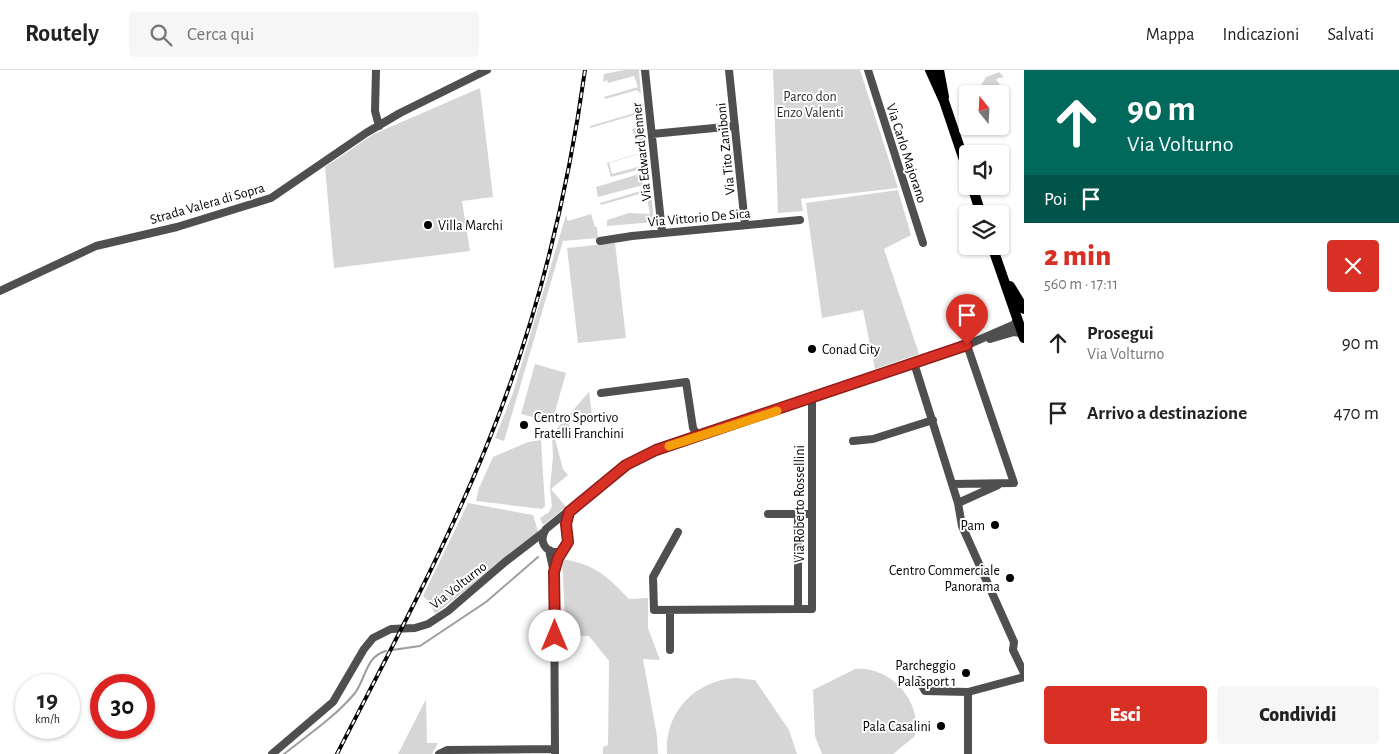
<!DOCTYPE html>
<html lang="it">
<head>
<meta charset="utf-8">
<style>
	body { margin:0; font-family:"Alegreya Sans",sans-serif; background:#f6f6f6; color:#222; height:100vh; display:flex; flex-direction:column; font-size:19px; white-space:nowrap }
	* { box-sizing:border-box; margin:0 }
	p { font-size:16px; color:#767676 }
	.icon { flex:none; width:28px; height:28px; fill:none; stroke:currentColor; stroke-width:2; stroke-linecap:round; stroke-linejoin:round }
	.map { position:relative; flex:1; overflow:hidden }
	.sheet { display:flex; flex-direction:column; background:#fff; width:375px }
	.sheet>* { flex:none }
	.banner { background:#00695c; color:#fff; overflow:hidden }
	.needle { width:32px; rotate:342deg }
	.fabs { position:absolute; left:959px; top:15px; display:grid; gap:10px }
	.fabs a { display:grid; place-items:center; width:50px; height:50px; border-radius:5px; background:#fff; box-shadow:0 1px 4px #0004; font-size:25px }
	.speed { position:absolute; left:15px; top:604px; display:flex; gap:10px; font-size:25px; font-weight:700; text-align:center }
	.speed>* { display:grid; place-content:center; width:65px; height:65px; border-radius:50%; background:#fff; box-shadow:0 1px 4px #0004; line-height:1 }
	.speed small { font-size:12px; font-weight:400 }
	.speed .limit { border:8px solid #d22; background:#fff; color:#111 }
	.pin { position:absolute; display:grid; place-items:center; width:42px; height:42px; color:#fff; margin:-51px -21px; border-radius:50% 50% 50% 0; rotate:-45deg; box-shadow:0 0 5px #0007 }
	.pin .icon { rotate:45deg }
	.me { position:absolute; width:55px; margin:-28px; rotate:0deg; stroke-linejoin:round; filter:drop-shadow(0 0 4px #0008) }
	.turn { display:flex; align-items:center; gap:18px; height:105px; padding:0 20px; font-size:22px }
	.turn .icon { width:65px; height:65px; stroke-width:2.5 }
	.turn b { display:block; font-size:35px; line-height:42px }
	.then { display:flex; align-items:center; height:48px; padding:0 20px; background:#0003; gap:10px; font-size:19px }
	.round { display:grid; place-items:center; flex:none; width:52px; height:52px; border-radius:5px; background:#f6f6f6 }
	.head { display:flex; align-items:center; justify-content:space-between; height:85px; padding:0 20px }
	h1 { font-size:30px; font-weight:800; line-height:38px; color:#d93025 }
	.primary-button { display:flex; gap:10px; margin-top:auto; padding:10px 20px }
	.primary-button a { flex:1; height:58px; border-radius:5px; background:#d93025; color:#fff; font-size:20px; font-weight:800; line-height:58px; text-align:center }
	.primary-button a+a { background:#f6f6f6; color:#222 }
	ul { padding:0; list-style:none }
	li { display:flex; align-items:center; gap:15px; height:70px; padding:0 20px }
	li div { flex:1 }
	li b { display:block; font-size:19px }
	li em { font-style:normal }
	header { display:flex; align-items:center; gap:30px; box-sizing:border-box; height:70px; padding:0 25px; background:#fff; border-bottom:1px solid #e0e0e0 }
	header strong { font-size:24px }
	nav { display:flex; gap:28px; margin-inline-start:auto; font-size:18px }
	.search { width:350px; height:45px; background:#f6f6f6; display:flex; align-items:center; gap:12px; box-sizing:border-box; padding:0 18px; border-radius:5px; color:#767676; font-size:19px }
	main { display:flex; flex:1; min-height:0 }
	.map>svg:first-child { display:block }
	.green { fill:#d6d6d6; fill-rule:evenodd }
	.lines { fill:none; stroke-linecap:round; stroke-linejoin:round }
	.stream { stroke:#9d9d9d; stroke-width:2 }
	.minor { stroke:#4f4f4f; stroke-width:8 }
	.major { stroke:#000; stroke-width:10 }
	.rail-casing { stroke:#000; stroke-width:4 }
	.rail { stroke:#fff; stroke-width:2; stroke-dasharray:5.5; stroke-linecap:butt }
	.route-casing { stroke:#8d1f18; stroke-width:12 }
	.route { stroke:#d93025; stroke-width:9 }
	.slow { stroke:#f59e0b; stroke-width:9 }
	.poi-dot { fill:#000; stroke:#fff; stroke-width:2 }
	.labels { text-anchor:middle; stroke-width:4; stroke-linejoin:round; paint-order:stroke }
	.park-label { font-size:14px; fill:#2d2d2d; stroke:#fff }
	.street-label { font-size:14px; fill:#000; stroke:#fff }
	.poi-label { font-size:14px; fill:#000; stroke:#fff; text-anchor:end }
</style>
</head>
<body>
<header>
<strong>Routely</strong>
<div class="search"><svg class="icon" aria-label="search" viewBox="0 0 24 24"><circle cx="10" cy="10" r="6"/><path d="M15 15l6 6"/></svg>Cerca qui</div>
<nav><a>Mappa</a><a>Indicazioni</a><a>Salvati</a></nav>
</header>
<main>
<div class="map">
<svg width="1024" height="684" viewBox="0 0 1024 684">
	<rect width="100%" height="100%" fill="#fff"/>
	<path class="green" d="M624,0H639L641,24L637,20L605,29L604,27L638,17L634,6L608,13L607,10L603,12L604,4Z
		M773,0H860L898,118L801,129L803,141L778,143Z
		M999,2L1004,7L996,9L1000,15L992,18L994,24H983L980,17L986,7Z
		M480,18L493,127L462,131L470,181L334,198L325,97L374,64Z
		M642,33L649,101L645,98L611,107L607,93L640,83L632,59L642,56L638,44L590,58V56L638,42ZM642,83L645,95L612,104L609,93Z
		M639,104L643,115L598,127L596,117Z
		M650,113L654,152L607,156V150L629,143L650,144L646,122L601,135L600,133L644,120Z
		M898,120L911,165L884,179L919,284L875,299L863,240L822,248L806,133Z
		M591,144L595,157H597L598,168L563,171L504,371L495,368L513,323L566,145L568,151Z
		M615,173L626,268L578,273L567,178Z
		M535,294L566,303L552,352L521,344Z
		M589,322L592,345L569,348V361L554,365L563,399L568,405L551,419L566,437L543,455L540,448L549,442L552,436L550,418L553,387L552,364Z
		M541,370L545,436L542,439L476,431L479,418L493,387L528,372Z
		M468,433L533,445L538,461L532,469L435,544L430,533L423,526Z
		M562,489C596,495 606,505 629,529L648,528V558L660,590L643,589L657,666L658,684H603V677L608,675L609,591L589,566H566Z
		M855,599C891,596 922,631 915,666L893,684H822L815,666L813,620Z
		M736,608L755,610L789,660L797,684H667C664,643 695,610 736,608Z
		M426,629L427,673H438L432,684H398Z"/>
	<g class="lines">
		<path class="stream" d="M392,580L420,576L486,532L538,487
			M284,684C308,665 335,647 355,623C366,608 366,586 386,581"/>
		<path class="minor" d="M376,0L375,41L379,56
			M645,0L662,162
			M729,0L745,155
			M868,0L923,173
			M652,64L735,56
			M600,171L632,166L800,150
			M0,221L96,176L177,157L271,128L366,63L400,43L487,0
			M990,269L1014,262L1020,263L1023,267
			M914,293L958,433L962,456L1014,572L1013,580L1024,603
			M601,323L686,312L693,358L698,366
			M853,371L873,369L933,350
			M953,414L1014,413L967,275
			M958,433L998,415
			M570,441L566,454L568,475L559,482C545,483 538,471 546,459L615,403L637,388L967,275L1013,255L1017,251
			M768,444H812
			M678,462L653,507L654,540L798,539V444
			M549,480L554,503L555,684
			M798,539H812V329
			M670,540V580
			M919,610L925,621L968,622L1024,607
			M272,684L333,632L364,579L373,568L391,559L415,558L428,554L448,541L505,492L544,462
			M439,684L447,680L555,679
			M968,684V622"/>
		<path class="major" d="M930,0L944,31L968,102
			M939,0L944,27
			M972,116L981,144
			M992,176L1024,268
			M1010,216L1024,239"/>
		<g class="rail-casing">
			<path id="rail" d="M337,684C389,582 444,481 487,375C536,255 567,129 585,0"/>
		</g>
		<use href="#rail" class="rail"/>
	</g>
	<g class="lines">
		<g class="route-casing">
			<path id="route" d="M555,566L554,502L558,488L568,472L566,454L569,442L626,395L656,380L967,275"/>
		</g>
		<use href="#route" class="route"/>
		<path class="slow" d="M669,376L777,341"/>
	</g>
	<g class="poi-dot">
		<circle cx="428" cy="155" r="5"/>
		<circle cx="812" cy="279" r="5"/>
		<circle cx="524" cy="355" r="5"/>
		<circle cx="995" cy="455" r="5"/>
		<circle cx="1010" cy="508" r="5"/>
		<circle cx="966" cy="603" r="5"/>
		<circle cx="941" cy="656" r="5"/>
	</g>
	<g class="labels">
		<g class="park-label">
			<text x="810" y="31">Parco don<tspan x="810" dy="16">Enzo Valenti</tspan></text>
		</g>
		<g class="street-label">
			<text transform="translate(725 79) rotate(-96)" y="5">Via Tito Zaniboni</text>
			<text transform="translate(641 82) rotate(-96)" y="5">Via Edward Jenner</text>
			<text transform="translate(907 83) rotate(72)" y="5">Via Carlo Majorano</text>
			<text transform="translate(207 133) rotate(-16)" y="5">Strada Valera di Sopra</text>
			<text transform="translate(699 147) rotate(-5)" y="5">Via Vittorio De Sica</text>
			<text transform="translate(799 434) rotate(-90)" y="5">Via Roberto Rossellini</text>
			<text transform="translate(458 515) rotate(-38)" y="5">Via Volturno</text>
		</g>
		<g class="poi-label">
			<text x="438" y="160" text-anchor="start">Villa Marchi</text>
			<text x="822" y="284" text-anchor="start">Conad City</text>
			<text x="534" y="352" text-anchor="start">Centro Sportivo<tspan x="534" dy="16">Fratelli Franchini</tspan></text>
			<text x="985" y="460">Pam</text>
			<text x="1000" y="505">Centro Commerciale<tspan x="1000" dy="16">Panorama</tspan></text>
			<text x="956" y="600">Parcheggio<tspan x="956" dy="16">Palasport 1</tspan></text>
			<text x="931" y="661">Pala Casalini</text>
		</g>
	</g>
</svg>
<div class="fabs">
<a><svg class="needle" viewBox="-14 -14 28 28"><path d="M0-13l5 13h-10z" fill="#e53935"/><path d="M0 13l5-13h-10z" fill="#767676"/></svg></a>
<a><svg class="icon" aria-label="sound" viewBox="0 0 24 24"><path d="M4 9h4l5-4v14l-5-4H4zM17 9q2 3 0 6"/></svg></a>
<a><svg class="icon" aria-label="layers" viewBox="0 0 24 24"><path d="M12 4l9 5-9 5-9-5zM3 14l9 5 9-5"/></svg></a>
</div>
<div class="speed"><div>19<small>km/h</small></div><div class="limit">30</div></div>
<div class="pin" style="left:967px;top:275px;background:#d93025"><svg class="icon" aria-label="arrive" viewBox="0 0 24 24"><path d="M6 21V4h12l-3 4 3 4H6"/></svg></div>
<svg class="me" style="left:555px;top:566px" viewBox="-20 -20 40 40"><circle r="19" fill="#fff"/><path d="M0-13L10 11 0 6-10 11z" fill="#d93025"/></svg>
</div>
<section class="sheet">
<div class="banner">
<div class="turn"><svg class="icon" aria-label="ahead" viewBox="0 0 24 24"><path d="M12 20V5M6 11l6-6 6 6"/></svg><div><b>90 m</b>Via Volturno</div></div>
<div class="then">Poi<svg class="icon" aria-label="arrive" viewBox="0 0 24 24"><path d="M6 21V4h12l-3 4 3 4H6"/></svg></div>
</div>
<div class="head"><div><h1>2 min</h1><p>560 m · 17:11</p></div><a class="round" style="background:#d93025;color:#fff"><svg class="icon" aria-label="close" viewBox="0 0 24 24"><path d="M6 6l12 12M18 6L6 18"/></svg></a></div>
<ul>
<li><svg class="icon" aria-label="ahead" viewBox="0 0 24 24"><path d="M12 20V5M6 11l6-6 6 6"/></svg><div><b>Prosegui</b><p>Via Volturno</p></div><em>90 m</em></li>
<li><svg class="icon" aria-label="arrive" viewBox="0 0 24 24"><path d="M6 21V4h12l-3 4 3 4H6"/></svg><div><b>Arrivo a destinazione</b></div><em>470 m</em></li>
</ul>
<div class="primary-button"><a>Esci</a><a>Condividi</a></div>
</section>
</main>
</body>
</html>
